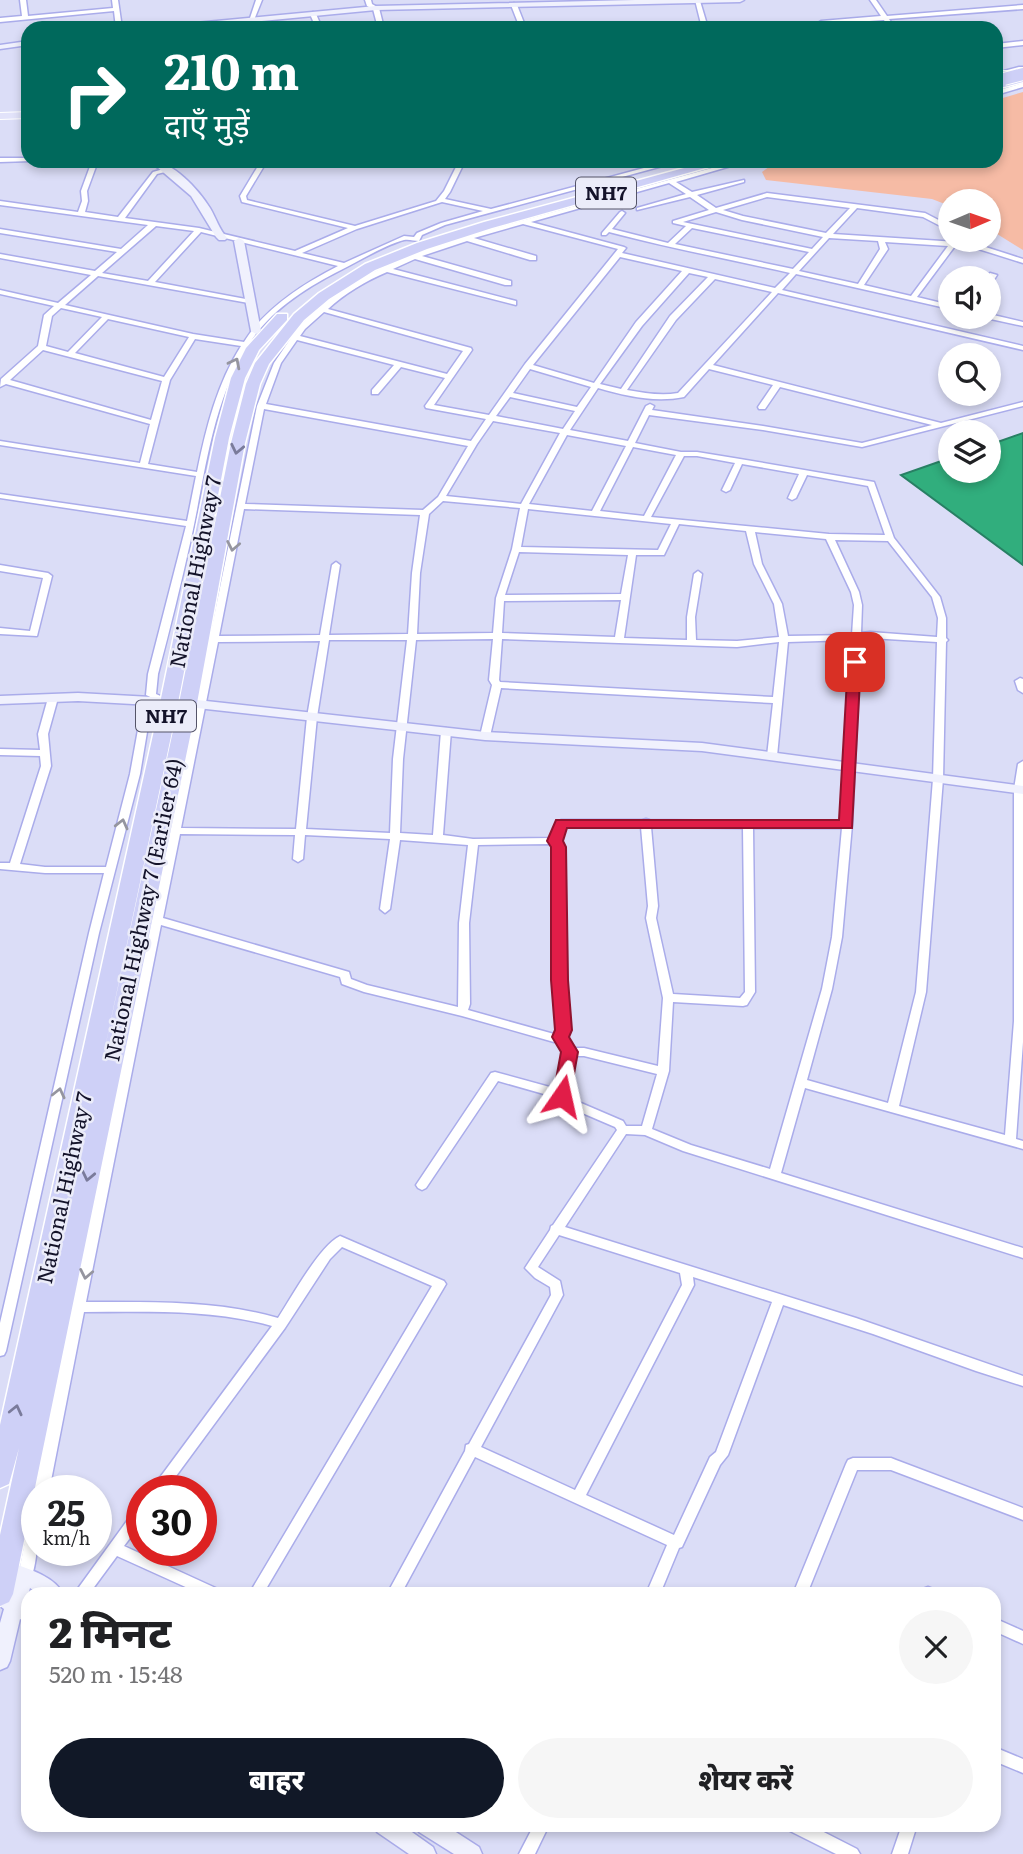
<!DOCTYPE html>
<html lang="hi">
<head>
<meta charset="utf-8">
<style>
	body { margin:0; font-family:Literata,"Noto Sans Devanagari",serif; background:#f6f6f6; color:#202124; height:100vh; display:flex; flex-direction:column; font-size:26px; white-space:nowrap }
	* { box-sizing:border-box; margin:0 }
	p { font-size:23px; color:#757577 }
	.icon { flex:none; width:38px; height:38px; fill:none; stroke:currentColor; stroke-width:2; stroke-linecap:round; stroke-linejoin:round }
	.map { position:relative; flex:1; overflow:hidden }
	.sheet { position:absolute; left:21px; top:1587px; width:980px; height:245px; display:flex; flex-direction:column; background:#fff; border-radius:21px; box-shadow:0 4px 10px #0003 }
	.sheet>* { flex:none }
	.banner { position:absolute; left:21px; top:21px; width:982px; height:147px; border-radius:21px; box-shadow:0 4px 10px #0003; background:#00695c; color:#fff; overflow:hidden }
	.needle { width:46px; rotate:88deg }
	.fabs { position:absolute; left:938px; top:189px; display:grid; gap:14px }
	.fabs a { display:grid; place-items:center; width:63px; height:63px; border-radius:50%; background:#fff; box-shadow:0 4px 10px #0003; font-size:35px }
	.speed { position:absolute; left:21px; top:1475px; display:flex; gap:14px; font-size:35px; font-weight:700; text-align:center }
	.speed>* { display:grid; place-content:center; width:91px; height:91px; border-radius:50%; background:#fff; box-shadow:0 4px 10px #0003; line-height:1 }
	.speed small { font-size:18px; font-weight:400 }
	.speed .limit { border:10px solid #d22; background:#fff; color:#111 }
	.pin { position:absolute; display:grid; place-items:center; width:60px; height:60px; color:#fff; margin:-30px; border-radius:14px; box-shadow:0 4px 10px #0006 }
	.me { position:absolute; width:77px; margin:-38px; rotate:11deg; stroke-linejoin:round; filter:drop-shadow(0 0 5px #0008) }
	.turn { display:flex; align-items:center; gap:24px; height:147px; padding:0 28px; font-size:32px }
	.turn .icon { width:91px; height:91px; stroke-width:2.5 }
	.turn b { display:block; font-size:49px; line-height:60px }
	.round { display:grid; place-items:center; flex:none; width:74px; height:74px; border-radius:37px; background:#f6f6f6 }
	.overview { display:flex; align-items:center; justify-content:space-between; height:119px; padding:0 28px }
	h1 { font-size:42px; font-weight:800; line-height:52px }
	.primary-button { display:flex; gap:14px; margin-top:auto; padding:14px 28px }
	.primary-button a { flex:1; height:80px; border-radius:42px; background:#111827; color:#fff; font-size:28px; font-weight:800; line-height:80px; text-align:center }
	.primary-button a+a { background:#f6f6f6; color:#202124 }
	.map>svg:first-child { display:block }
	.green { fill:#f6bba5 }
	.water { fill:#31ae7d; stroke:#288064; stroke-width:2 }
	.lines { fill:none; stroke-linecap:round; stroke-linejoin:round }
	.street-casing { stroke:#aaacea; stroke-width:3 }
	.secondary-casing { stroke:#aaacea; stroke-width:3 }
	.primary-casing { stroke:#fff; stroke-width:2 }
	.highway-casing { stroke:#fff; stroke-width:3 }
	.street { fill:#fff; fill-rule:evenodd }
	.secondary { fill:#f0f1fd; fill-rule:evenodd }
	.primary { fill:#e2e3fa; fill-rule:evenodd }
	.highway { fill:#ced0f7; fill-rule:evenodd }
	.highway-bridge-casing { stroke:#fff; stroke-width:14; stroke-linecap:butt }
	.highway-bridge { stroke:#ced0f7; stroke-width:12 }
	.oneway { stroke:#95959f }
	.oneway2 { stroke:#7a7b9b }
	.route { fill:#e11d48; stroke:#92132f; stroke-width:2 }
	.labels { text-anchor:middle; stroke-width:5; stroke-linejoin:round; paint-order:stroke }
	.shield { fill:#ebecf9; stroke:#545468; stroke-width:2 }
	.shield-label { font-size:19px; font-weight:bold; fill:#14132a }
	.street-label { font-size:21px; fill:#14132a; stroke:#ebecf9 }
</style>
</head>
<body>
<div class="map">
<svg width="1023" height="1854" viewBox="0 0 1023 1854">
	<rect width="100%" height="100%" fill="#dbddf7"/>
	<path class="green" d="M1023,92V250L989,229V201H950V206L932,199L766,180L762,172L777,161H996V100Z"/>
	<path class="water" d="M1023,433V565L901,475L950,458V471H989V445Z"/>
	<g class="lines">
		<g class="street-casing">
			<path id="street" d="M20,0H26L28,16L113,8L112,0H118L122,28H116L114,11L0,22V18L22,16Z
				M256,0H262L254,20L249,21Z
				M365,0H371L372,4L379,8L384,28H378L373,9L367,6Z
				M695,0L700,1L708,28H702Z
				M870,0H876L887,16L1023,5V9L889,19L895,28H889L884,20L825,24L826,28H820L818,23L821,21L881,16Z
				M514,3L517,5L526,28H520L511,5Z
				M313,12L316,14L322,28H316L310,14Z
				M981,23L984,25L983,26L907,28L910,26Z
				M1023,41V45L996,48V44Z
				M1019,67H1023V69L996,77V73Z
				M1023,83V87L996,95V91Z
				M0,158H28V161H31L0,162Z
				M92,161H98L87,191L88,201L85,212L118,217L153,172L167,168L170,170L169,171L157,174L125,218L199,228L295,251L348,228L242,202L240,196L261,161H267L246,196L247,200L355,226L436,201L444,191L459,161H465L450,192L445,199L491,209L670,161H681L445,225L422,235L419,241C414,241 409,239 404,240C385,245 359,261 341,270C309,286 274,308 253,338C212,398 206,471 191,539C181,584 170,629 158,674L156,694L174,702L150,714L140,774L99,933L6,1351L4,1355L0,1356V1323L89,933L104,873H45L0,869V863H10L41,766L40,756L0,755V749L40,750L38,734L48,698L53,695L56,696L58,698L48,734L51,766L20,864L45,867H106L130,774L141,713L161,702L146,695L148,674L186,526L0,498V494L187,521L196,476L0,445V441L140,463L150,424L6,384L0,387L1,379L38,346L44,315L54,306L0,294V290L58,303L91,275L0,258V254L95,271L117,252L0,233V229L121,249L148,225L0,205V201L78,212L82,201L81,191ZM442,202L483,211L441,223L417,233L414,237L404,236L344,263L302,253L357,229ZM156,226L194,231L148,281L102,273ZM201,232L338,266C303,284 265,308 244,342L193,334L65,305L98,276L254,304V300H251L155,282ZM61,308L102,317L68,352L46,346L52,316ZM108,319L189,337L164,377L75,353ZM195,339L241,346C217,384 206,428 197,472L148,464L170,380ZM43,350L162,381L151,420L10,380Z
				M737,161H748L676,182L692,192L744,180V182L697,195L716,208L767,193L925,213L950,226V231L923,217L857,208L833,234L973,243L1023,259V263L972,247L955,246L917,297L950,305V309L796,274L782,290L1023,346V350L778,293L713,365L941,423L1023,402V406L862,447L763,430L649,415L635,443L681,452H697L740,459L874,482L894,538L940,597L946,618V638L948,640L946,642L943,779L926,992L899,1106L1005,1135L1014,1021V789L1018,764L1023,761V1042L1016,1139L1023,1141V1149L805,1088L781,1173L1023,1248V1258L683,1151L645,1135L626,1134L565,1227L856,1318L1023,1376V1386L976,1371L873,1334L783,1305L728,1455L720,1465L682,1547L679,1548L660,1594H646L667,1545L475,1457L401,1594H387L465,1451L466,1445L469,1444L551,1295L550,1287L535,1278L525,1268L550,1230L551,1226L553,1225L617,1130L615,1127L566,1106L558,1098L498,1081L426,1188L422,1190L418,1188L416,1185L418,1182L491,1073L495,1072L557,1089L564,1052L558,1041L554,1042L462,1016L364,992L342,984L340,977L161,925L86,1302C151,1302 215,1300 278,1318C291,1298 320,1245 340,1236L444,1281L446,1284L263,1594H249L432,1286L342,1247L330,1259L285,1328L165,1491H150L272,1326C211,1309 147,1312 84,1312L49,1491H37V1494L35,1491L170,834L163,833L162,831L163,829L171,828L257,406L274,363L291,338V335L318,307L332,297L369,274L411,255L463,237ZM669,183L686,194L637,208V210L690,197L709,210L673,221V223L686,226L668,243L612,229L625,213L622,211L620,212L602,233V235H606L609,232C669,248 729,259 790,273L775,288L622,253L626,248L624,247L531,222ZM767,197L850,208L826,233L743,216L723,210ZM716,212L742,220L823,237L812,249L683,222ZM523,224L618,249L525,364L489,415L434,405L472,350L471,348L328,309C345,293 366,281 387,272L516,305V301L393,269L415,259L505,285H511V281L422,256L467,241L530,260H536V256L474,238ZM692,228L809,252L793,269L675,244ZM829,238L878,241L880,249L858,284L799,271ZM885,242L948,246L911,296L864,285L888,249ZM620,257L682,271L636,322L594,383L533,365ZM689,273L708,277L670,316L621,389L600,384L642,326ZM715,279L772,292L678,393C661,396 645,393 627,390L676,320ZM324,312L463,351L447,374L300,336L305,329ZM297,340L394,365L372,390V394H378L401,367L445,378L425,406L426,408L486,419L471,441L266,404L281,363ZM530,369L591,387L577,407L513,393ZM709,369L773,385L758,407L759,409H765L780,387L932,425L862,443L763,426L652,410L654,406L650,404L646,406L628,441L570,430L598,388C626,396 655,403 684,397ZM510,397L575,411L563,429L496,416ZM264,409L468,446L438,497L423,510L245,504ZM493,421L560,433L521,504L446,496L477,444ZM567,435L626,446L592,511L529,504ZM633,447L676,455L644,516L600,511ZM684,456H697L735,463L722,490L726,492L730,490L742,464L799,474L788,498L792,500L796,498L807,475L868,486L885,535L829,534L651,517ZM443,501L520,508L512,549L496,598L493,633L417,634L420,573L429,514ZM244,509L420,515L412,573L408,634L329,635L340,565L336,562L332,565L320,635L219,636ZM528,509L671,524L658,550L521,547ZM679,524L746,531L754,564L774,604L779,637L737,641L696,640L695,617L702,574L698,571L694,574L687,617V640L624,638L636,555H664ZM755,532L826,539L851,592L854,605L852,635L788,636L782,604L762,564ZM835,540L888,541L932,597L938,618L937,637L870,632L861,633L862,605L859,592ZM519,552L628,555L621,594L505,595ZM621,600L615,637L502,633L504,601ZM870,638L937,642L933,779L916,992L888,1103L807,1080L832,989L842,937L852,825L861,639ZM493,639L489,680L492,685L480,736L482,738H488L490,736L501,688L773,703L767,756L772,759L777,756L788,642L852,640L842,822L650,820L646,819L642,820H561L556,823L551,838L473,839L443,835L451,731L446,728L441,731L433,835L400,833L403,759L416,640ZM502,639L737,647L779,642L773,697L500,682L499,680ZM329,640H407L393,759L390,833L306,829L317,717ZM320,641L307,717L296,829L181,828L218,642ZM565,826L641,827L648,906L646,918L663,998L658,1066L584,1048H573L567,1037L569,1030L565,980L563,847L560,841ZM651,827L743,828L745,992L740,998L673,994L656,918L658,906ZM753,828H842L832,937L822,989L770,1169L691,1145L652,1129L669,1071L673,1002L743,1006L747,1005L755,992ZM180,834L295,835L293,859L298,862L303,859L305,835L390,839L380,909L385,913L390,909L400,840L468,845L459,923L458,1007L367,985L351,979L349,972L163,918ZM552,844L557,1030L556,1034H554L468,1010L470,1004L469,923L478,845ZM575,1056H584L657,1074L642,1126H626L623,1121L574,1100L568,1094ZM559,1235L680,1273L682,1285L575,1490L481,1447L563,1295L560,1281L538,1267ZM693,1277L772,1302L716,1452L710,1457L674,1535L586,1495L694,1285Z
				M990,273L997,275L992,283H989V278H987Z
				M989,314L1023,322V326L986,318L989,317Z
				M0,565L48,573L52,576L37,636L0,634V628L30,631L43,578L0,571Z
				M1020,678L1023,679V693L1018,690L1015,681Z
				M853,1458H891L896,1460L1023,1508V1520L891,1470H857L807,1594H793L846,1464L848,1460Z
				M142,1505V1522L124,1546L220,1590L222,1594H201L117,1556L89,1594H74L137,1507Z
				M37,1510C37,1534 39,1559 30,1581L25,1583L20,1581L18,1577L30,1516L32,1512Z
				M928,1587L935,1590L937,1594H922L923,1589Z
				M994,1618L1023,1631V1644L994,1631Z
				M994,1747L1023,1759V1773L994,1761Z
				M534,1825H549L535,1854H519Z
				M786,1825H810L857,1849L860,1854H836L788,1830Z
				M902,1825H917L908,1854H892Z"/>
		</g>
		<g class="secondary-casing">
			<path id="secondary" d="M635,0H744L740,2L376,10L189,28H160L164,26L376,6Z
				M28,41V45L0,49V45Z
				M150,161C173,161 198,189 210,208C216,218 219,229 227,238L225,240H219L216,237L191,196Z
				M239,238L244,241L261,331L256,334L251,331L234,241Z
				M78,693L188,699L485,732L702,743L1023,786V794L702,751L485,740L188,707L78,701L0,704V696Z
				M0,1559C19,1566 54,1574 63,1594H39L30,1588L26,1602L28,1604V1623L20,1619L10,1661L7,1667L0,1670V1623L4,1609L0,1606V1588L10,1592L14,1581L0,1575Z
				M374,1825H402L433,1847L436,1854H409L377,1832Z
				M416,1825H445L479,1847L482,1854H454L419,1832Z"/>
		</g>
		<g class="primary-casing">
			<path id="primary" d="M996,70L1023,73V79L996,76Z
				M28,112V118L0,119V113Z"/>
		</g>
		<g class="highway-casing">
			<path id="highway" d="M1023,76V82L996,89V83Z
				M710,161H730L492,228L427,249L375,270L329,299L304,320L269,364L260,384L245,443L197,703L13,1594L9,1602L0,1606V1535L19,1448L9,1484L0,1488V1425L159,708L215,438L231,378L246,348L277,314H287V320L259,350L245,378L229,438L177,708L100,1071L179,703L231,443L246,384L255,363L294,314L319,293L365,264L417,243L484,222Z"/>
		</g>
		<use href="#street" class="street"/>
		<use href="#secondary" class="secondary"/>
		<use href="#primary" class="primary"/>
		<use href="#highway" class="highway"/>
		<g class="highway-bridge-casing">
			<path id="highway-bridge" d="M1004,79L1023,74"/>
		</g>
		<use href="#highway-bridge" class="highway-bridge"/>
	</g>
	<defs><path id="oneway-chevron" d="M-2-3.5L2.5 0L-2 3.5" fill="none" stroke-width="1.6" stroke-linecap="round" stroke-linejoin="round" transform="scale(1.75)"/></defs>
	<g class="oneway">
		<use href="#oneway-chevron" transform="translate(235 363) rotate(-63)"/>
		<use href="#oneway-chevron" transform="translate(233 546) rotate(101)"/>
		<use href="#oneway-chevron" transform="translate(122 824) rotate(-76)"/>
		<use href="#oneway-chevron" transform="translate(59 1093) rotate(-77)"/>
		<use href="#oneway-chevron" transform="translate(86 1274) rotate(101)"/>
	</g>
	<g class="oneway2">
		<use href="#oneway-chevron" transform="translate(237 449) rotate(102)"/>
		<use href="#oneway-chevron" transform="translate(88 1176) rotate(102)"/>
		<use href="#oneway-chevron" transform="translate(16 1410) rotate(-77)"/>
	</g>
	<path class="route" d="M855,658L861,662L852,828H567L563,841L566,847L568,980L572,1030L569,1037L578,1052L570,1096L568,1100H556L553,1096L561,1052L552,1037L555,1030L551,980V847L547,841L556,820H839L848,662Z"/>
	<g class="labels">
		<g class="shield">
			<rect x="576" y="177.5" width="60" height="31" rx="5"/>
			<rect x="136" y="700.5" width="60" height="31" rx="5"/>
		</g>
		<g class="shield-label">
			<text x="606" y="200">NH7</text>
			<text x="166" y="723">NH7</text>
		</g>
		<g class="street-label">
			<text transform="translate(196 572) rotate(-79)" y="7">National Highway 7</text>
			<text transform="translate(144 910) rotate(-78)" y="7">National Highway 7 (Earlier 64)</text>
			<text transform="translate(65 1188) rotate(-78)" y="7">National Highway 7</text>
		</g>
	</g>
</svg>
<div class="fabs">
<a><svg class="needle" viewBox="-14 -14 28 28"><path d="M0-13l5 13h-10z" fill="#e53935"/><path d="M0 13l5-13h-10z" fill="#757577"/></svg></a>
<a><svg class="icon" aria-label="sound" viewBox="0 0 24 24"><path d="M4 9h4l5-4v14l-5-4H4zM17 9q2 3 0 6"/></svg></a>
<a><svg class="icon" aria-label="search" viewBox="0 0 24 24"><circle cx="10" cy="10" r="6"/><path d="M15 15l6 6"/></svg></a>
<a><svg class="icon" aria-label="layers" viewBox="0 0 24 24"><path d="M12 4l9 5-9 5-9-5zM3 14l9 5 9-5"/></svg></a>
</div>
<div class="speed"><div>25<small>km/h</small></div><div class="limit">30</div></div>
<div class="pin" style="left:855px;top:662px;background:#d93025"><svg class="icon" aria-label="arrive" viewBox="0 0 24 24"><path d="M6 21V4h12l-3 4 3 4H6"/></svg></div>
<svg class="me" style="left:562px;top:1096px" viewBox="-20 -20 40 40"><path d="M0-17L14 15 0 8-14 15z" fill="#e11d48" stroke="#fff" stroke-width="4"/></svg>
<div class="banner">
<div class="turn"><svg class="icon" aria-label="right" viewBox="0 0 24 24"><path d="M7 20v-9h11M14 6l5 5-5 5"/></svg><div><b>210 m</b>दाएँ मुड़ें</div></div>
</div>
<section class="sheet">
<div class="overview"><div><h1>2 मिनट</h1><p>520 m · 15:48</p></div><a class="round"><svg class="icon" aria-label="close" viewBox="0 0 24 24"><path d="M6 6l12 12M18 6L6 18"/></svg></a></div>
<div class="primary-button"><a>बाहर</a><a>शेयर करें</a></div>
</section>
</div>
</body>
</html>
